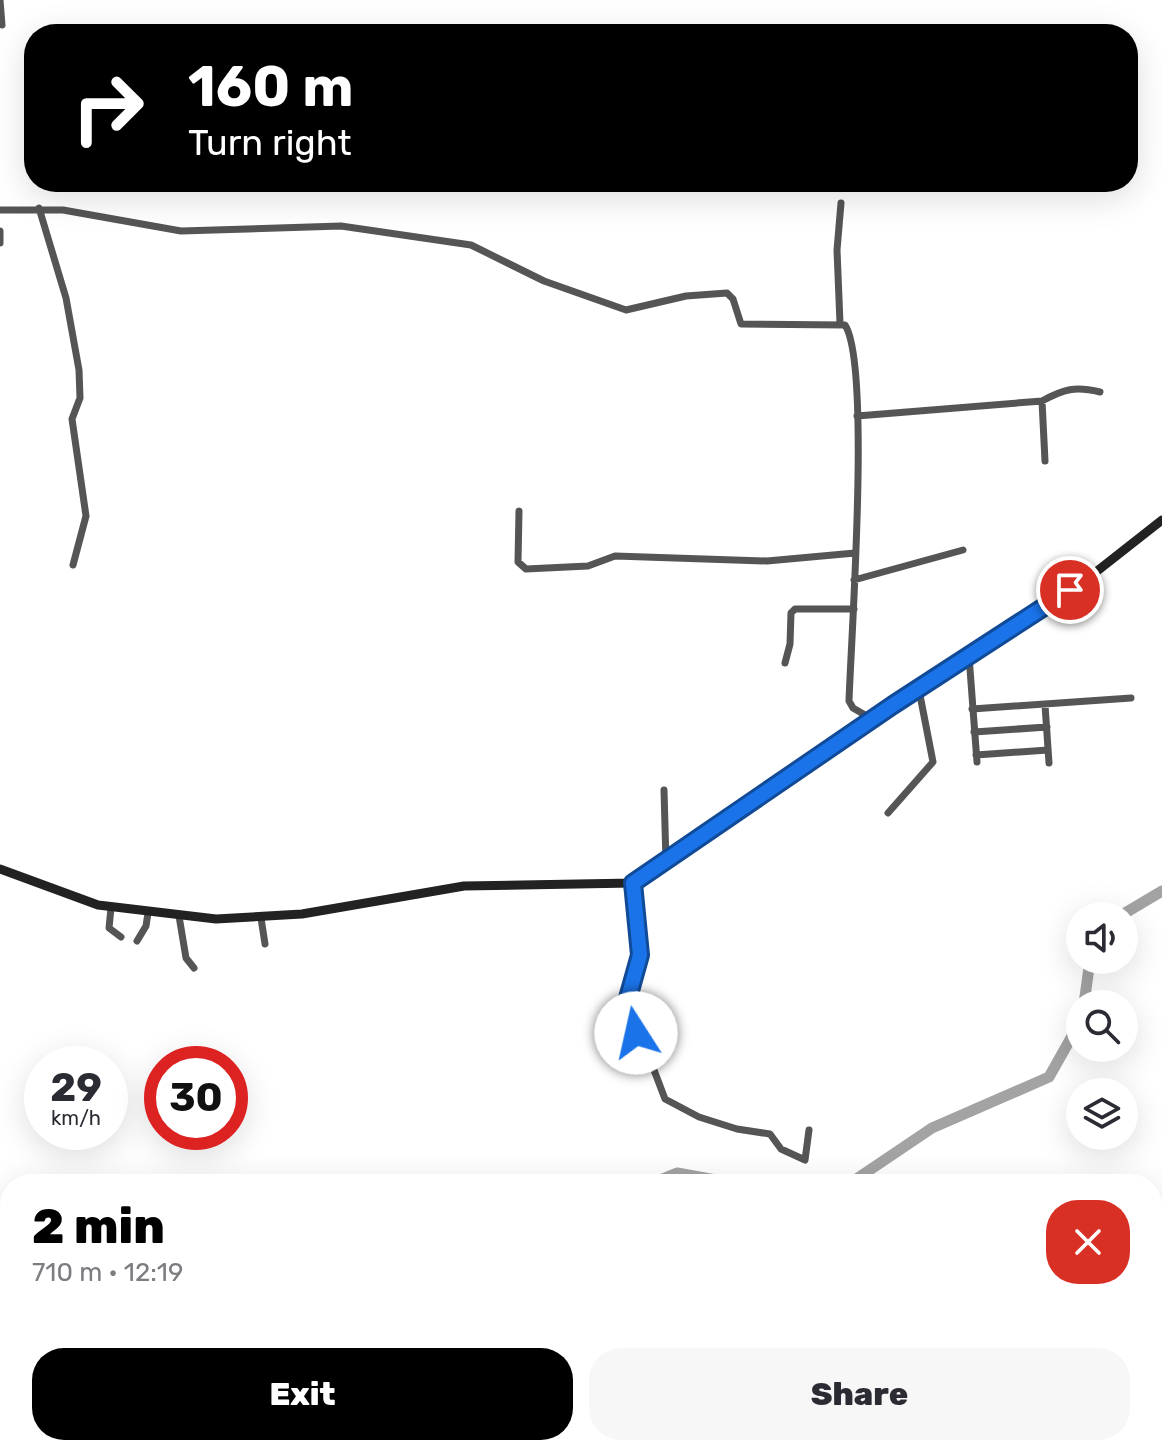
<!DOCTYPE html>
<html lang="en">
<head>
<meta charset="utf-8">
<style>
	body { margin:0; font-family:Rubik,sans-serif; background:#f7f7f7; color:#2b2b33; height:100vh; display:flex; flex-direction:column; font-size:30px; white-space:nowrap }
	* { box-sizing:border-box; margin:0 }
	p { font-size:26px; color:#7c7c81 }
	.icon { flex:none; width:44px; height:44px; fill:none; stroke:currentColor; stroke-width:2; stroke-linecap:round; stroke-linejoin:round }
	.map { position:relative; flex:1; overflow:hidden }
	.drawer { position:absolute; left:0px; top:1174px; width:1162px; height:282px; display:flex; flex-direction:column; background:#fff; border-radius:32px 32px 0 0; box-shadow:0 8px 32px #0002 }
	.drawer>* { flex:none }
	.top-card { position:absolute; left:24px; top:24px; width:1114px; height:168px; border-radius:32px; box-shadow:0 8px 32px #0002; background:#000; color:#fff; overflow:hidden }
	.buttons { position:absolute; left:1066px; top:902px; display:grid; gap:16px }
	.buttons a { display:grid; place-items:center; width:72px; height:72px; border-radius:50%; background:#fff; box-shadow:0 8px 32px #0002; font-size:40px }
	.speed { position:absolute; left:24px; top:1046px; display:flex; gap:16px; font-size:40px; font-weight:700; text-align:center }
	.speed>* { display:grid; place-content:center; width:104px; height:104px; border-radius:50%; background:#fff; box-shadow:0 8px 32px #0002; line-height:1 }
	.speed small { font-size:20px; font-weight:400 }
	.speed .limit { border:12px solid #d22; background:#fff; color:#111 }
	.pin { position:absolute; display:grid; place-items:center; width:68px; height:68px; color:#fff; margin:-34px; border:4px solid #fff; border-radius:50%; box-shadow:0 2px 8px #0007 }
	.me { position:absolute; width:88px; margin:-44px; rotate:350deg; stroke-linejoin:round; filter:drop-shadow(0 0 6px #0008) }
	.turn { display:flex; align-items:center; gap:28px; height:168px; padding:0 32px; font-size:36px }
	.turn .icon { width:104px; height:104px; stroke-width:2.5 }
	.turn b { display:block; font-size:56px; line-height:68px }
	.round { display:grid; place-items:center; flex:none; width:84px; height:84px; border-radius:32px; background:#f7f7f7 }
	.summary { display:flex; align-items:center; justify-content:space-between; height:136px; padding:0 32px }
	h1 { font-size:48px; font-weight:800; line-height:60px; color:#000 }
	.cta { display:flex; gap:16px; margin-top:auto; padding:16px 32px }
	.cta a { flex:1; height:92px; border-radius:32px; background:#000; color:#fff; font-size:32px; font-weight:800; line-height:92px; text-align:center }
	.cta a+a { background:#f7f7f7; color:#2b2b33 }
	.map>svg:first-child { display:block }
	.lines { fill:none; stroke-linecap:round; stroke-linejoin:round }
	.river { stroke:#a3a3a3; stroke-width:11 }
	.street { stroke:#555; stroke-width:7 }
	.secondary { stroke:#222; stroke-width:9 }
	.route-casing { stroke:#114b97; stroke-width:20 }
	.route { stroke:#1a73e8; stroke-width:14 }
</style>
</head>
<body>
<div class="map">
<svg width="1162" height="1455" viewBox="0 0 1162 1455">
	<rect width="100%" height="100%" fill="#fff"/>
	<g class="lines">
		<path class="river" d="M1120,916L1162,891
			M1084,1004L1090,960
			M650,1184L677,1173L738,1184
			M849,1184L932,1128L1049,1077L1080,1022
			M0,1317L10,1315"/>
		<path class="street" d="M0,0L2,25
			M39,208L66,298L79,370L80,398L72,419L86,516L73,565
			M0,210H63L181,231L341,226L471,245L544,281L626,310L686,296L727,293L733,299L741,324L845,325C871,365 851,638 849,701L853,708L872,719
			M0,231V243
			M840,323L837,250L841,203
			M1042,401L1045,461
			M857,416L1042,401C1064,389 1075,386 1100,392
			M519,511L518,562L526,569L588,566L615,556L767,561L855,553
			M854,580L963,550
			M969,656L977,762
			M785,663L790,644L791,613L795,609H854
			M1045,705L1049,763
			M972,709L1131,698
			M974,732L1047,727
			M976,755L1048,750
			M664,790L666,863
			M888,813L933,762L919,690
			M633,883L640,955L628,998L629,1009L643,1057L654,1070L665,1099L699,1117L737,1129L770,1134L781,1149L805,1160L809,1130
			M111,908L109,928L121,937
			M179,916L186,958L194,968
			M261,918L265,944
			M137,941L146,926L148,913
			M1152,1417H1162"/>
		<path class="secondary" d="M0,869L98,905L216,919L302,914L464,886L633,883L893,705L1087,579L1162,520"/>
	</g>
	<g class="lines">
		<g class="route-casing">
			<path id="route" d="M636,1033L628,998L640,955L633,883L893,705L1070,590"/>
		</g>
		<use href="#route" class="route"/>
	</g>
</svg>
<div class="buttons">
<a><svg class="icon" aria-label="sound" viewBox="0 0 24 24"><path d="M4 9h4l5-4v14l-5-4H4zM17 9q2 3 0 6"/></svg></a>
<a><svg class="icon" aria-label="search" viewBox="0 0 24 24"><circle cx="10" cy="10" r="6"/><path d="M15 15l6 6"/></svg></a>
<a><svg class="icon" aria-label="layers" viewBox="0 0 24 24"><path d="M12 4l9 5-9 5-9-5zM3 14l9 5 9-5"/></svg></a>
</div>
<div class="speed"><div>29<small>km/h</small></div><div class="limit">30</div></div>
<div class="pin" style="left:1070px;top:590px;background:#d93025"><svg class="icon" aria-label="arrive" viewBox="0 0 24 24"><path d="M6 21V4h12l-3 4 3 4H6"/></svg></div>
<svg class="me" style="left:636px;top:1033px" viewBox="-20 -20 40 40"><circle r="19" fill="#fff"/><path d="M0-13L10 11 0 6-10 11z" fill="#1a73e8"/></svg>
<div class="top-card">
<div class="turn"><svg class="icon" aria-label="right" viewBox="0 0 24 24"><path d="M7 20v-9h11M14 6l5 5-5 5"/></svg><div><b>160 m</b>Turn right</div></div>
</div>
<section class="drawer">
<div class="summary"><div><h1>2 min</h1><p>710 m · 12:19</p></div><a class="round" style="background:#d93025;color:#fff"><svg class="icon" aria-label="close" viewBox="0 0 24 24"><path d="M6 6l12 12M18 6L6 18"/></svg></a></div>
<div class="cta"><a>Exit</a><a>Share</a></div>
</section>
</div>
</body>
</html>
